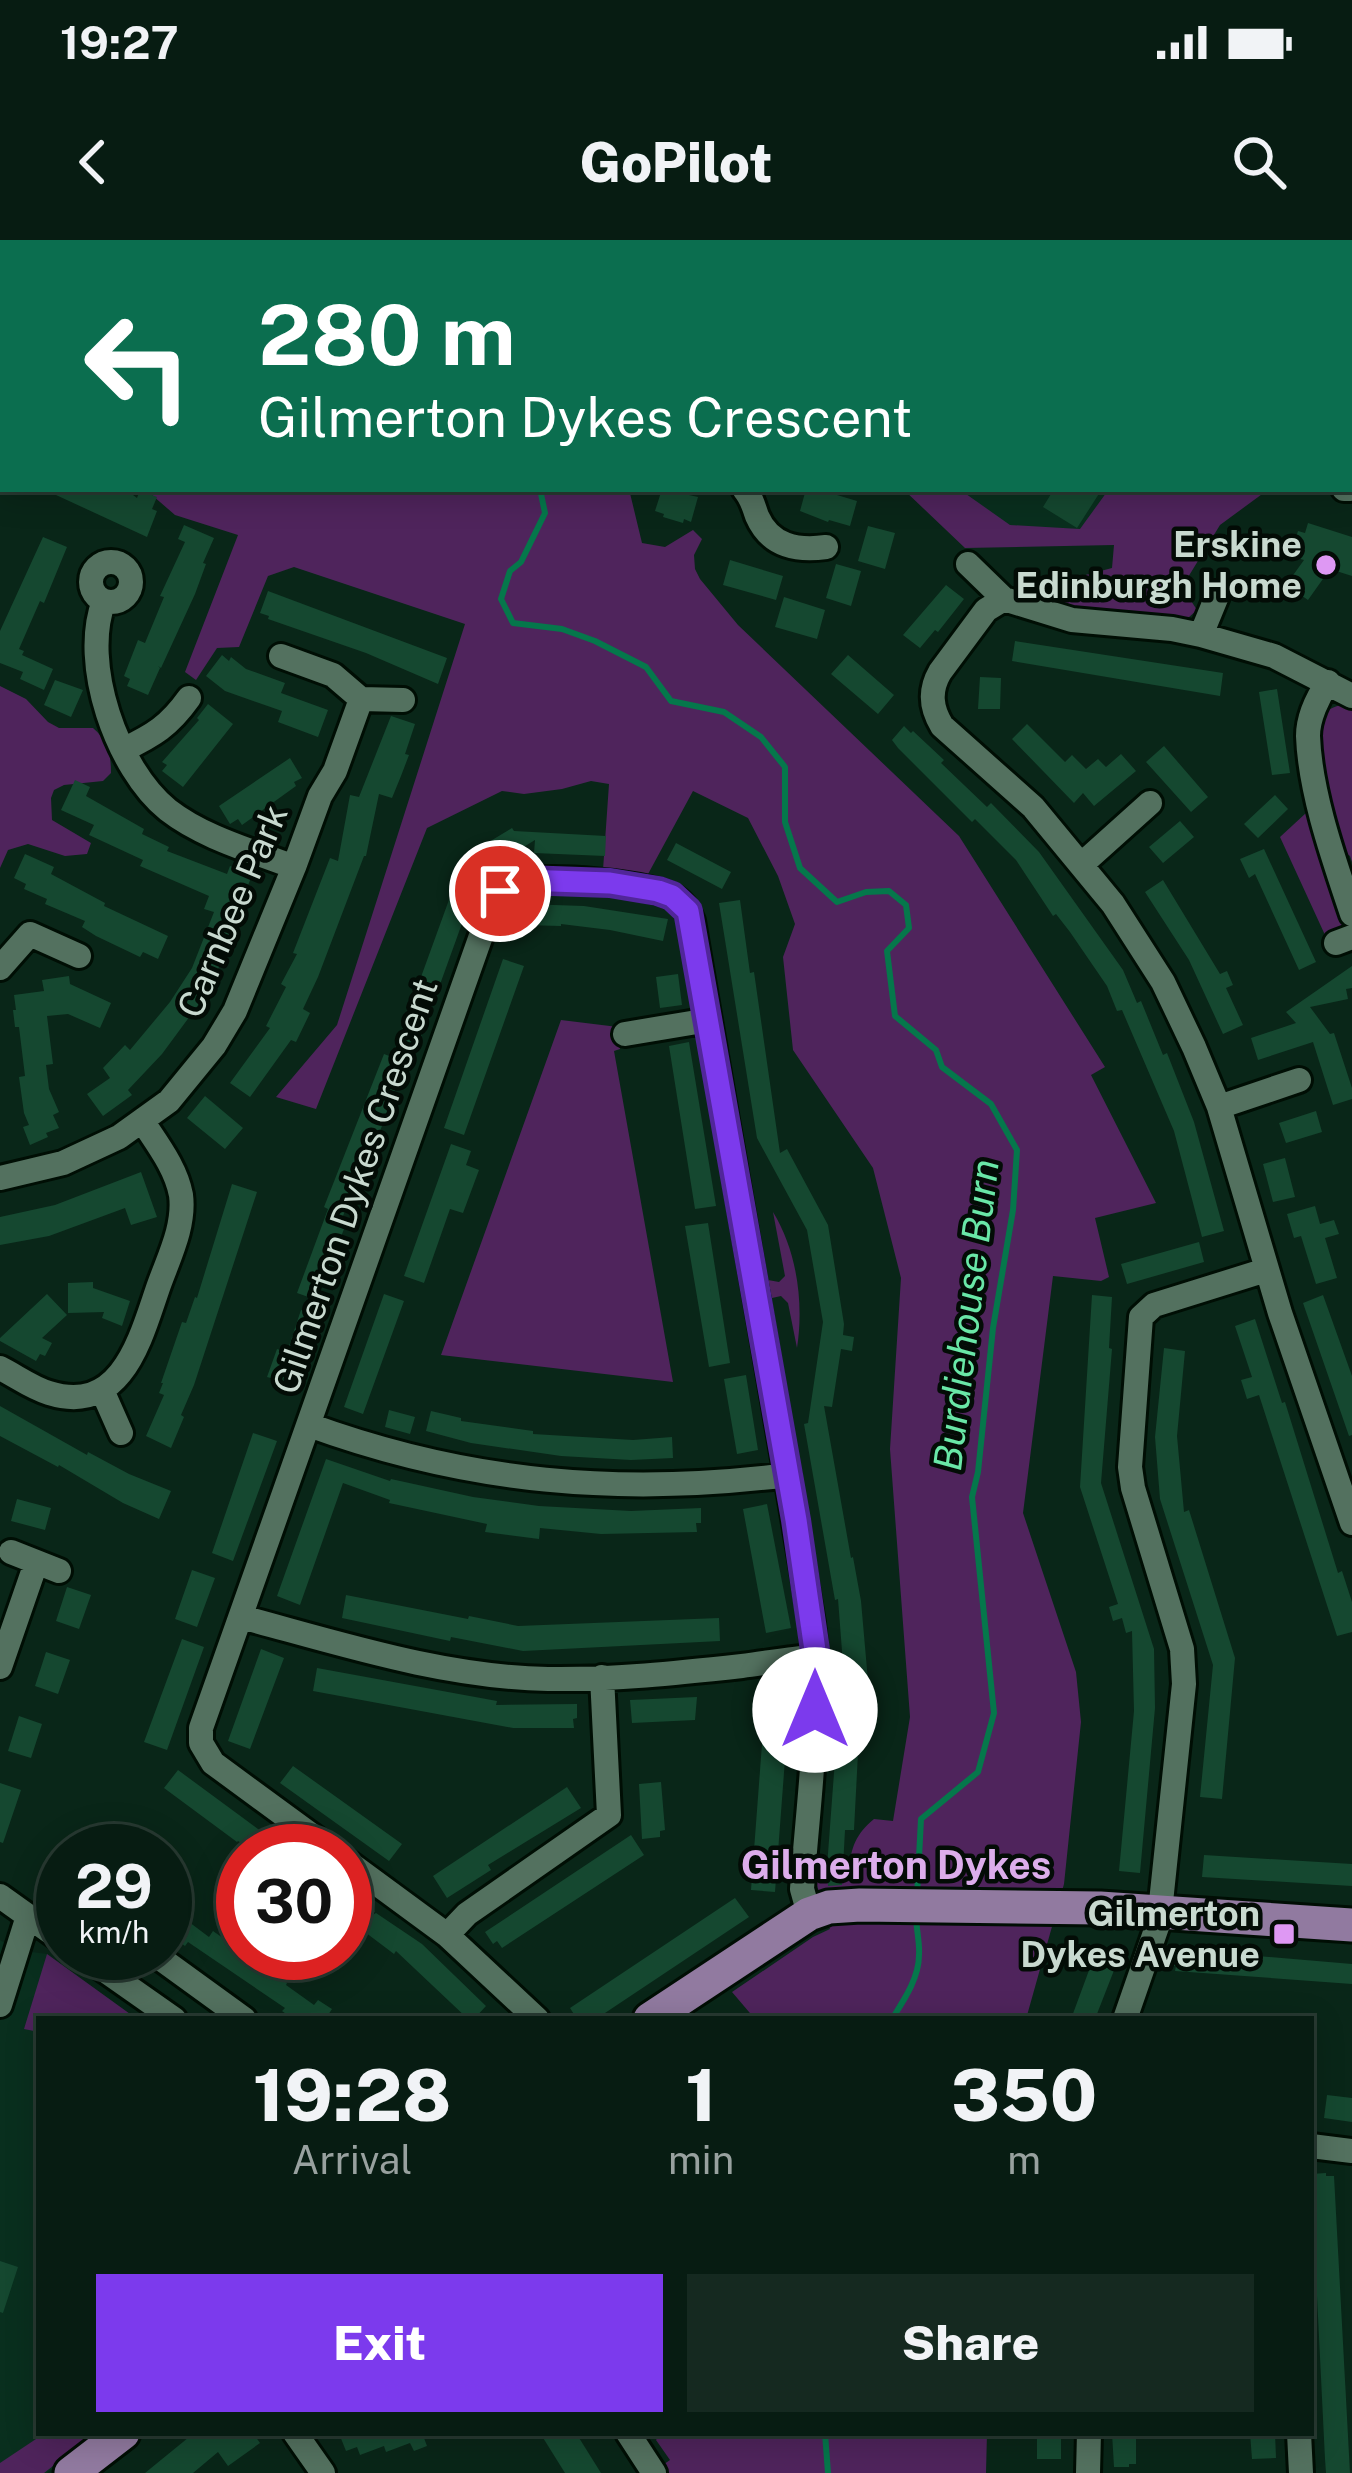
<!DOCTYPE html>
<html lang="en">
<head>
<meta charset="utf-8">
<style>
	body { margin:0; font-family:"Public Sans",sans-serif; background:#152920; color:#f1f3f6; height:100vh; display:flex; flex-direction:column; font-size:45px; white-space:nowrap }
	* { box-sizing:border-box; margin:0 }
	p { font-size:39px; color:#98a19f }
	.icon { flex:none; width:66px; height:66px; fill:none; stroke:currentColor; stroke-width:2; stroke-linecap:round; stroke-linejoin:round }
	.map { position:relative; flex:1; overflow:hidden }
	.drawer { position:absolute; left:36px; top:1776px; width:1278px; height:420px; display:flex; flex-direction:column; background:#071c12; border-radius:0px; box-shadow:0 6px 30px #0003,0 0 0 3px #283a32 }
	.drawer>* { flex:none }
	.top-card { position:absolute; left:0px; top:0px; width:1353px; height:252px; box-shadow:0 6px 30px #0003,0 0 0 3px #283a32; background:#0b6e4f; color:#fff; overflow:hidden }
	.speed { position:absolute; left:36px; top:1584px; display:flex; gap:24px; font-size:60px; font-weight:700; text-align:center }
	.speed>* { display:grid; place-content:center; width:156px; height:156px; border-radius:50%; background:#071c12; box-shadow:0 6px 30px #0003,0 0 0 3px #283a32; line-height:1 }
	.speed small { font-size:30px; font-weight:400 }
	.speed .limit { border:18px solid #d22; background:#fff; color:#111 }
	.pin { position:absolute; display:grid; place-items:center; width:102px; height:102px; color:#fff; margin:-51px; border:6px solid #fff; border-radius:50%; box-shadow:0 3px 12px #0007 }
	.me { position:absolute; width:132px; margin:-66px; rotate:0deg; stroke-linejoin:round; filter:drop-shadow(0 0 9px #0008) }
	.turn { display:flex; align-items:center; gap:42px; height:252px; padding:0 60px; font-size:54px }
	.turn .icon { width:156px; height:156px; stroke-width:2.5 }
	.turn b { display:block; font-size:84px; line-height:102px }
	.eta { display:flex; justify-content:space-evenly; align-items:center; height:204px; text-align:center }
	.eta b { font-size:72px; font-weight:800; line-height:84px }
	.cta { display:flex; gap:24px; margin-top:auto; padding:24px 60px }
	.cta a { flex:1; height:138px; border-radius:0px; background:#7c3aed; color:#fff; font-size:48px; font-weight:800; line-height:138px; text-align:center }
	.cta a+a { background:#152920; color:#f1f3f6 }
	.status { display:flex; justify-content:space-between; align-items:center; height:84px; padding:0 60px; background:#071c12; direction:ltr }
	.status svg { height:33px; fill:currentColor }
	header { display:flex; justify-content:space-between; align-items:center; height:156px; padding:0 60px; background:#071c12; font-size:54px; font-weight:800 }
	.map>svg:first-child { display:block }
	.built { fill:#092f1e }
	.green { fill:#4f245c }
	.lines { fill:none; stroke-linecap:round; stroke-linejoin:round }
	.stream { stroke:#05774b; stroke-width:6 }
	.building { fill:#154830 }
	.minor-casing { stroke:#000e04; stroke-width:30 }
	.major-casing { stroke:#000e04; stroke-width:39 }
	.minor { stroke:#53715f; stroke-width:24 }
	.major { stroke:#917aa0; stroke-width:33 }
	.route-casing { stroke:#51269a; stroke-width:30 }
	.route { stroke:#7c3aed; stroke-width:21 }
	.poi-dot { fill:#de98f3; stroke:#030c06; stroke-width:4.5 }
	.labels { text-anchor:middle; stroke-width:9; stroke-linejoin:round; paint-order:stroke }
	.poi-label { font-size:36px; font-weight:bold; fill:#c8d9cf; stroke:#030c06; text-anchor:end }
	.street-label { font-size:36px; fill:#c8d9cf; stroke:#030c06 }
	.water-label { font-size:39px; font-style:italic; fill:#69e7a7; stroke:#030c06 }
	.neighbourhood-label { font-size:39px; font-weight:bold; fill:#dcadeb; stroke:#030c06 }
</style>
</head>
<body>
<div class="status"><b>19:27</b><svg viewBox="0 0 49 12"><path d="M0 12V9h3v3zM5 12V6h3v6zM10 12V3h3v9zM15 12V0h3v12zM26 1h20v11H26zM47 4h2v5h-2z"/></svg></div>
<header><svg class="icon" aria-label="back" viewBox="0 0 24 24"><path d="M15 5l-7 7 7 7"/></svg>GoPilot<svg class="icon" aria-label="search" viewBox="0 0 24 24"><circle cx="10" cy="10" r="6"/><path d="M15 15l6 6"/></svg></header>
<div class="map">
<svg width="1352" height="2233" viewBox="0 0 1352 2233">
	<rect width="100%" height="100%" fill="#092618"/>
	<path class="built" d="M913,0H1323L1322,3H913Z
		M934,249H1161L1115,305L963,280Z
		M0,1700L17,1710L47,1714L137,1779H39V2193H98L47,2233H0Z"/>
	<path class="green" d="M145,249H629L642,303L665,307L693,290L702,299L694,315L695,329L700,339L738,385L959,596L1105,827L1091,835L1156,963L1095,978L1109,1037L1101,1041L1053,1036L1023,1273L1076,1432L1081,1482L1064,1644L1026,1779H755L732,1752L813,1697L830,1689L816,1642V1633L849,1630C851,1607 856,1594 874,1579L893,1581L910,1477L890,1209L901,1038L873,928L793,810L783,717L795,684L778,636L748,578L693,551L647,636L603,630L609,544L591,541L562,549L524,554L502,551L427,588L316,869L276,857L337,785L465,384L294,327L268,336L239,407L217,408L196,440L185,432L238,295L175,275Z
		M903,249H959L1010,285L1080,289L1109,249H1269L1220,285L1182,347L1197,370L1188,378L1175,380L1058,366L1059,342L1112,328L1114,305L965,308Z
		M0,446L26,459L48,482L59,488H93C108,501 111,514 111,533L103,541L64,545L54,550L51,558L52,580L91,603L87,614L65,616L28,604L8,610L0,628Z
		M1340,465L1352,469V622L1350,616L1340,609C1335,583 1314,505 1319,483C1322,472 1331,468 1340,465Z
		M1306,573H1310L1321,624L1344,683L1340,688L1325,695L1280,597Z
		M561,780L618,787L620,809L614,811L673,1142L441,1115Z
		M773,972C797,1011 804,1063 797,1108L788,1063L781,1056L772,1058L768,1040L779,1042L785,1036Z
		M47,1714L137,1779H39V1792L24,1789Z
		M45,2193H96L44,2233H0V2223Z
		M661,2193H987L986,2233H651L670,2220L656,2200Z"/>
	<g class="lines">
		<path class="stream" d="M0,45L3,49
			M540,249L545,273L521,322L510,331L501,359L513,383L562,389L595,401L646,427L671,461L724,472L761,497L785,527V582L800,628L837,662L866,652L889,651L906,665L909,688L887,711L895,776L936,810L942,827L991,864L1017,910L1013,970L993,1088L978,1232L972,1257L994,1473L978,1532L921,1579L917,1656
			M892,1779C904,1760 919,1738 919,1715C920,1702 916,1689 916,1675
			M825,2193L828,2233"/>
	</g>
	<path class="building" d="M43,249H125L137,258L140,250L157,257L152,269L157,271L147,297Z
		M662,249L698,257L691,282L684,279L683,283L663,277L664,274L655,271Z
		M806,249H817L857,261L850,286L829,280L828,282L800,271Z
		M1054,249H1102L1077,288L1043,267Z
		M1308,283L1352,297V336L1330,329L1308,360L1286,345L1304,320L1290,316L1298,291L1305,293Z
		M184,285L214,298L203,323L206,324L195,354L161,428L158,426L160,428L148,455L127,446L130,439L124,436L138,400L145,403L164,357L160,356L185,302L178,299Z
		M868,286L895,293L885,329L858,321Z
		M43,297L67,307L44,363L40,361L19,409L24,411L22,415L53,429L44,450L20,439L23,432L0,423V391Z
		M730,320L783,336L776,360L723,345Z
		M836,324L861,331L851,366L826,358Z
		M946,345L964,359L938,392L935,390L920,408L903,395Z
		M268,351L447,418L438,444L366,413L268,379L269,376L260,373Z
		M784,357L825,370L817,399L775,387Z
		M1015,401L1223,433L1220,456L1012,421Z
		M222,415L229,421L231,417L246,429L285,443L281,453L328,470L318,497L278,482L282,471L225,451L206,436Z
		M848,415L894,455L878,474L831,434Z
		M980,437L1001,438L1000,469H978Z
		M55,440L83,450L71,477L44,465Z
		M1277,449L1290,533L1272,535L1259,452Z
		M208,464L233,484L183,547L162,531L167,525L162,522L199,480L197,478Z
		M391,476L415,484L405,514L409,515L401,536L392,558L379,554L366,616H364L318,737L303,769L310,773L296,802L291,800L250,857L230,843L270,788L266,786L286,747L281,744L297,714L293,713L330,618L338,621L350,555L359,557Z
		M1027,484L1065,522L1072,515L1086,529L1098,519L1106,527L1121,514L1136,531L1094,566L1083,553L1074,563L1012,499Z
		M904,486L911,493L913,491L944,520L941,523L987,567L991,563L1039,612L1123,730L1137,763L1141,761L1163,815L1167,813L1194,882L1224,991L1202,997L1174,891L1122,770L1117,771L1107,746L1070,692L1056,674L1053,676L1016,620L975,579L972,582L898,508L892,500Z
		M1164,506L1208,557L1191,572L1146,522Z
		M290,518L302,538L294,542L296,546L242,585L238,579L230,584L219,566Z
		M75,540L90,547L86,556L144,589L142,594L169,607L167,611L227,634L230,626L252,635L222,714L225,715L204,757L162,814L128,850L132,855L103,876L87,854L110,838L103,828L125,805L130,810L170,762L192,728L214,672L204,669L209,656L140,626L143,620L89,595L94,585L61,570Z
		M1275,555L1288,569L1258,598L1244,584Z
		M1180,581L1194,597L1163,623L1149,607Z
		M512,588L514,591L606,596L605,616L534,613L535,600L471,639L459,620Z
		M676,603L731,632L722,649L667,620Z
		M1264,609L1316,722L1299,730L1255,634L1249,638L1240,619Z
		M25,614L54,627L51,634L105,663L104,666L168,696L158,719L143,712L140,717L96,696L82,687L85,681L45,664L47,659L24,649L26,644L14,638Z
		M1163,640L1220,734L1227,731L1233,745L1226,748L1243,785L1223,794L1189,720L1145,652Z
		M454,646L473,653L416,811L410,809L379,894L374,892L368,908L339,987L344,989L317,1060L297,1053L328,969L324,967L384,814L392,817Z
		M740,660L750,733L754,732L780,913L787,909L828,985L844,1084L843,1095L854,1097L852,1111L841,1109L832,1167L824,1166L851,1318L853,1317L861,1361L868,1441L863,1494H859L854,1590H845L842,1645L828,1646L827,1627L836,1506L842,1453H845L843,1424L838,1359L835,1360L804,1184L808,1183L823,1082L807,990L757,898L719,663Z
		M524,664L584,666L668,679L663,701L610,690L561,684V686L523,685Z
		M503,719L524,726L464,895L444,888Z
		M1352,726V748L1346,749L1348,759L1310,767L1330,794L1334,793L1352,848V859L1333,865L1313,802L1258,820L1251,798L1296,783L1286,772Z
		M678,734L682,765L660,768L656,737Z
		M69,736L70,744L111,763L100,788L68,774L47,776L53,824L46,825L49,849L59,872L53,875L59,888L46,893L48,897L30,905L23,887L29,885L24,873L19,837L25,836L19,787H15L13,770H16L14,755L44,751L42,740Z
		M689,802L716,966L695,969L669,806Z
		M205,856L243,888L225,909L187,878Z
		M1316,871L1322,892L1286,903L1279,883Z
		M451,904L471,911L466,925L479,930L463,973L450,969L424,1043L404,1036Z
		M1285,918L1295,957L1273,962L1263,924Z
		M141,932L157,977L131,985L125,968L49,996L0,1005V977L55,965Z
		M232,944L257,952L194,1145L181,1175L184,1177L171,1208L146,1196L164,1155L159,1153L163,1143H161L182,1082L186,1083L195,1057L197,1058Z
		M1315,966L1320,984L1334,980L1339,994L1325,998L1337,1038L1316,1044L1301,996L1294,998L1287,974Z
		M708,983L730,1123L709,1127L685,986Z
		M1199,1002L1204,1022L1127,1044L1121,1024Z
		M93,1042V1048L130,1061L122,1086L102,1078L104,1072L68,1073V1043Z
		M47,1054L67,1075L42,1098L52,1103L45,1116L40,1114L36,1121L0,1101V1098Z
		M384,1054L404,1061L363,1174L344,1167Z
		M1092,1055L1112,1057L1109,1108L1112,1109L1101,1243L1154,1409L1155,1468L1140,1633L1119,1631L1134,1471L1132,1391L1126,1393L1122,1378L1113,1381L1109,1367L1118,1364L1080,1247Z
		M1323,1055L1352,1136V1195L1349,1196L1303,1063Z
		M301,1070L322,1076L298,1150L277,1144L278,1140L267,1137L277,1109L287,1112Z
		M1255,1079L1282,1163L1285,1162L1338,1333L1342,1331L1352,1362V1392L1337,1396L1259,1155L1247,1159L1241,1140L1252,1137L1235,1086Z
		M1164,1108L1185,1111L1177,1196L1184,1272L1189,1270L1235,1418L1222,1559L1200,1557L1213,1425L1160,1259L1155,1197Z
		M746,1135L758,1210L737,1214L724,1139Z
		M0,1166L87,1215L88,1212L129,1234L171,1251L159,1279L123,1263L59,1225L58,1227L0,1196Z
		M389,1170L415,1177L410,1194L385,1187Z
		M431,1171L461,1178V1181L533,1191V1194L633,1200L672,1197L673,1218L631,1220L561,1216L471,1203L426,1191Z
		M253,1193L277,1201L233,1321L212,1313Z
		M326,1219L390,1241L391,1239L473,1257L539,1266L631,1271L701,1268V1283H696L697,1292L601,1294L540,1288L539,1299L485,1292L487,1284L389,1263L390,1260L343,1243L300,1365L277,1356Z
		M17,1259L51,1268L45,1290L11,1281Z
		M767,1264L791,1388L766,1393L743,1269Z
		M192,1330L215,1338L197,1387L175,1379Z
		M67,1347L91,1355L79,1389L56,1381Z
		M346,1355L468,1379L469,1376L518,1386L719,1378L720,1401L523,1411L451,1397L450,1401L342,1378Z
		M182,1399L204,1407L167,1510L144,1502Z
		M261,1409L284,1418L250,1509L228,1501Z
		M46,1412L70,1420L58,1454L35,1446Z
		M317,1428L497,1461L496,1465L577,1464V1478L573,1479L574,1488H513L313,1451Z
		M766,1451L790,1453L775,1652L751,1650Z
		M697,1457L695,1480L632,1483L630,1460Z
		M19,1476L42,1484L31,1518L8,1511Z
		M293,1526L402,1604L389,1621L280,1543Z
		M178,1530L262,1592L264,1590L293,1611H253L238,1601L237,1602L164,1548Z
		M661,1542L665,1590L660,1591V1597L642,1599L639,1544Z
		M0,1543L21,1550L3,1603L0,1602Z
		M567,1547L581,1568L488,1625L491,1630L447,1658L433,1636Z
		M631,1595L644,1615L502,1708L497,1701L493,1704L485,1692Z
		M1204,1615L1352,1624V1646L1202,1637Z
		M345,1649L375,1671L371,1676L376,1673L422,1704L486,1766L474,1779H468L396,1711L394,1714L345,1677Z
		M735,1658L749,1677L596,1779H577L570,1768Z
		M165,1664L209,1697L213,1691L287,1743L286,1745L314,1765L318,1760L332,1769L328,1775L333,1779H293L282,1771L285,1768L188,1702L185,1706L165,1692Z
		M1098,1706L1120,1715L1095,1779H1071Z
		M1177,1709L1352,1724V1744L1175,1731L1176,1726H1172L1173,1711Z
		M1327,1855L1352,1858V1882L1324,1878Z
		M1326,1933V1936H1334L1350,2233H1326L1325,2219L1311,1934Z
		M0,2021L18,2027L3,2073L0,2072Z
		M194,2193H253L260,2203L228,2226L218,2212L193,2233H145Z
		M349,2193H433V2194L424,2198L427,2206L414,2211L410,2203L386,2212L384,2206L360,2215L357,2207L346,2211L340,2196Z
		M540,2193H576L601,2233H565Z
		M1037,2193H1061V2219H1037Z
		M1112,2193H1136V2224H1129V2227H1114Z
		M1250,2193H1275L1276,2218L1252,2219Z"/>
	<g class="lines">
		<g class="minor-casing">
			<path id="minor" d="M138,0L142,3
				M814,0L816,3
				M929,3L930,0
				M1350,46L1352,24
				M0,233L3,235
				M744,249C752,258 753,265 757,276C770,306 797,311 826,307
				M1344,249H1349
				M91 342a20 20 0 1 1 40 0a20 20 0 1 1-40 0Z
				M968,324L1004,359
				M104,361C80,423 117,529 168,570C204,598 253,611 294,627
				M1201,395L1217,356
				M281,416L333,435L361,459L403,460
				M1328,442C1318,457 1308,478 1308,496C1310,553 1334,620 1352,674
				M1352,456L1274,416L1201,395L1172,389L1072,380L1004,359L986,370L940,432C929,451 931,468 942,486L1033,567L1113,664L1163,742L1194,807L1219,867L1280,1073L1352,1283
				M123,510C154,495 169,486 189,458
				M1081,625L1150,563
				M1336,703L1352,697
				M0,728L30,694L79,716
				M625,794L709,780
				M1219,867L1299,840
				M0,938L63,923L119,897L169,861L214,806L235,771L294,627L320,556L335,531L361,459
				M0,1128C16,1136 32,1148 49,1153C123,1176 141,1096 159,1045C169,1017 185,986 181,955C176,928 158,905 143,882
				M102,1150L121,1193
				M309,1185C468,1243 621,1256 788,1235
				M11,1312L59,1331
				M241,1377C342,1404 443,1437 548,1439C613,1440 678,1433 742,1426C767,1423 791,1418 816,1417
				M0,1427L36,1323
				M333,1611L213,1523L201,1503V1488L494,659C500,650 506,645 516,642C544,634 652,643 675,658C684,664 688,671 692,681L812,1383C822,1471 808,1561 802,1649L809,1674
				M345,1620L447,1695L537,1779
				M0,1656L63,1701
				M447,1695L467,1674L609,1575L602,1437
				M80,1713L174,1779
				M153,1713L244,1779
				M0,1765L28,1676
				M1125,1779L1159,1681L1184,1444L1182,1409L1133,1248L1130,1227L1141,1077L1154,1065L1266,1030
				M1311,1906L1352,1911
				M295,2193L323,2233
				M628,2193L654,2233
				M1299,2193L1301,2233
				M1088,2233L1089,2193"/>
		</g>
		<g class="major-casing">
			<path id="major" d="M650,1779L809,1674L829,1667L860,1665L1100,1668L1352,1685
				M71,2233L123,2193"/>
		</g>
		<use href="#minor" class="minor"/>
		<use href="#major" class="major"/>
	</g>
	<g class="lines">
		<g class="route-casing">
			<path id="route" d="M500,651L523,640L610,643L658,651L672,656L688,671L796,1280L816,1417L815,1470"/>
		</g>
		<use href="#route" class="route"/>
	</g>
	<g class="poi-dot">
		<circle cx="1326" cy="325" r="12"/>
		<rect x="1272" y="1682" width="24" height="24" rx="6"/>
	</g>
	<g class="labels">
		<g class="poi-label">
			<text x="1302" y="317">Erskine<tspan x="1302" dy="41">Edinburgh Home</tspan></text>
			<text x="1260" y="1686">Gilmerton<tspan x="1260" dy="41">Dykes Avenue</tspan></text>
		</g>
		<g class="street-label">
			<text transform="translate(232 671) rotate(-67)" y="13">Carnbee Park</text>
			<text transform="translate(355 946) rotate(-71)" y="13">Gilmerton Dykes Crescent</text>
		</g>
		<g class="water-label">
			<text transform="translate(966 1075) rotate(-83)" y="14">Burdiehouse Burn</text>
		</g>
		<g class="neighbourhood-label">
			<text x="896" y="1639">Gilmerton Dykes</text>
		</g>
	</g>
</svg>
<div class="speed"><div>29<small>km/h</small></div><div class="limit">30</div></div>
<div class="pin" style="left:500px;top:651px;background:#d93025"><svg class="icon" aria-label="arrive" viewBox="0 0 24 24"><path d="M6 21V4h12l-3 4 3 4H6"/></svg></div>
<svg class="me" style="left:815px;top:1470px" viewBox="-20 -20 40 40"><circle r="19" fill="#fff"/><path d="M0-13L10 11 0 6-10 11z" fill="#7c3aed"/></svg>
<div class="top-card">
<div class="turn"><svg class="icon" aria-label="left" viewBox="0 0 24 24"><path d="M17 20v-9H6M10 6l-5 5 5 5"/></svg><div><b>280 m</b>Gilmerton Dykes Crescent</div></div>
</div>
<section class="drawer">
<div class="eta">
<div><b>19:28</b><p>Arrival</p></div>
<div><b>1</b><p>min</p></div>
<div><b>350</b><p>m</p></div>
</div>
<div class="cta"><a>Exit</a><a>Share</a></div>
</section>
</div>
</body>
</html>
